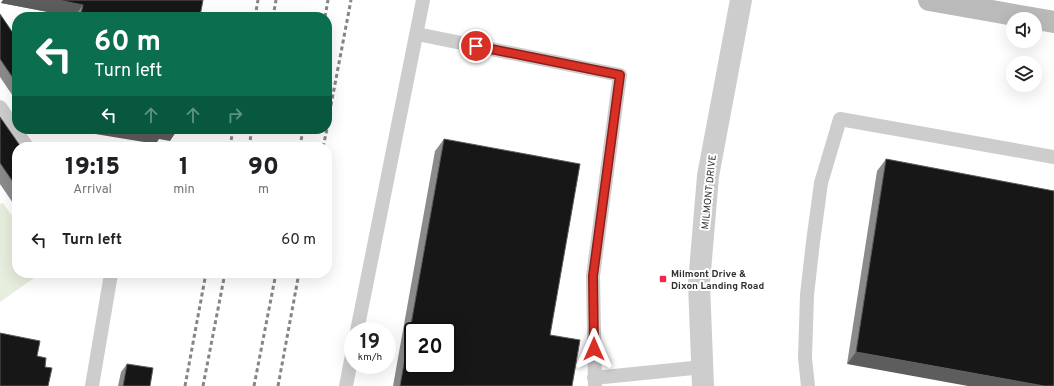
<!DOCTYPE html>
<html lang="en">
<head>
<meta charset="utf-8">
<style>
	body { margin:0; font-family:Overpass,sans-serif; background:#f2f2f2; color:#202124; height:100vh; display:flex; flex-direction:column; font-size:15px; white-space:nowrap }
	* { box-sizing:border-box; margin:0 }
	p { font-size:13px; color:#757577 }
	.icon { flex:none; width:22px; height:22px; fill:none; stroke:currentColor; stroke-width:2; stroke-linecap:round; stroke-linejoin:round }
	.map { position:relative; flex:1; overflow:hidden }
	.sheet { position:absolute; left:12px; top:142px; width:320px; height:136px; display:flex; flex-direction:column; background:#fff; border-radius:16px; box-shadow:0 4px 16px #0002 }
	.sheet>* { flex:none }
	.top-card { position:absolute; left:12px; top:12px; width:320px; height:122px; border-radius:16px; box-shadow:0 4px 16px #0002; background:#0b6e4f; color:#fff; overflow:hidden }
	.buttons { position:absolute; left:1006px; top:12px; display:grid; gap:8px }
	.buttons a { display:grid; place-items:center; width:36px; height:36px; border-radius:50%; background:#fff; box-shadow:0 4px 16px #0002; font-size:20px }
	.speed { position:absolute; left:344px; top:322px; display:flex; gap:8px; font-size:20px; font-weight:700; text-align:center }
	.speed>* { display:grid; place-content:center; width:52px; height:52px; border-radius:50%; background:#fff; box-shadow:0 4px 16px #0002; line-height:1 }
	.speed small { font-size:10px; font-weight:400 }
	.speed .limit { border:2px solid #111; border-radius:6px; background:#fff; color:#111 }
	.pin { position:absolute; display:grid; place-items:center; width:34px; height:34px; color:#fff; margin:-17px; border:2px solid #fff; border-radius:50%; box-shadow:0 1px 4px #0007 }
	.me { position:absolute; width:44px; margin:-22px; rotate:0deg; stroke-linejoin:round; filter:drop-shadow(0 0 3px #0008) }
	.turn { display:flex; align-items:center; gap:14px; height:84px; padding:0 16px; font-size:18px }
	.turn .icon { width:52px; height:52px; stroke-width:2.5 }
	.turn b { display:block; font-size:28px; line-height:34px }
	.lanes { display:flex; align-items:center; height:38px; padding:0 16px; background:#0003; justify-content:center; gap:20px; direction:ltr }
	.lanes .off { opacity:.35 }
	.eta { display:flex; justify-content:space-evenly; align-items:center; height:68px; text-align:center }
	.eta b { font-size:24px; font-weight:800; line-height:28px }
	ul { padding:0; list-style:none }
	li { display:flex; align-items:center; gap:12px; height:60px; padding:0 16px }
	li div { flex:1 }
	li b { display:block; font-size:15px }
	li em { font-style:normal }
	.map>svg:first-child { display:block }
	.park { fill:#e8eedd }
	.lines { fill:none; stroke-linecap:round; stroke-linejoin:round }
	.service { stroke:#cdcdcd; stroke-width:14 }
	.tertiary { stroke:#cdcdcd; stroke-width:22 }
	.secondary { stroke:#bababa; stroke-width:22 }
	.rail { stroke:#858585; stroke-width:3; stroke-dasharray:4 3; stroke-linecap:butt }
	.wall { fill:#8b8b8b }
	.shaded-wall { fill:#5d5d5d }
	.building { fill:#171717; stroke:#5d5d5d; fill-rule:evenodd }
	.route-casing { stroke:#8d1f18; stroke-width:10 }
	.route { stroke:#d93025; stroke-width:7 }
	.poi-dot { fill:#f02952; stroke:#fff; stroke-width:1.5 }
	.labels { text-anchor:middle; stroke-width:4; stroke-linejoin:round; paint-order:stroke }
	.street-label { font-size:10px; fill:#303030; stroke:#fff }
	.poi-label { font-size:10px; font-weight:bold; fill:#303030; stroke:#fff; text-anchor:start }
</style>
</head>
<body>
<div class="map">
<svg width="1054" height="386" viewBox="0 0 1054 386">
	<rect width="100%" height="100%" fill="#fff"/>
	<path class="park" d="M3,203L17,223V273H41L0,302V204Z"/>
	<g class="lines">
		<path class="service" d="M417,34L620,75L593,276L595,386
			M0,107L27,147
			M357,331L423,0
			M594,378L703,367
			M92,386L111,274L110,273
			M346,386L353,350
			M808,386L805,358L807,295L813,242L821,183L840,119L1054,157"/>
		<path class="tertiary" d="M703,386L699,283L708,176L741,0"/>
		<path class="secondary" d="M929,0L1054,22"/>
		<path class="rail" d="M255,17L258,0
			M273,17L276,0
			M325,17L328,0
			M327,126L351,0
			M230,147L233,129
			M249,147L252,129
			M300,147L303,129
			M323,147L327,129
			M185,386L206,273
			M203,386L225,273
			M254,386L276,273
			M278,386L299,273"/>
	</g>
	<path class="wall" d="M3,0H203L199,17H74L1,3Z
		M0,14L17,39V102L0,77Z
		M0,117L17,147V209L0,184Z
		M444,139L550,335L572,386H393L435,151Z
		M886,159L1054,191L847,364L877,171Z
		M133,273H141L135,277Z
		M127,364L150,386H118L121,372Z"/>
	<path class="shaded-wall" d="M3,0H58L83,5L74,17L1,3Z
		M65,129H178L170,141L159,139L156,144Z
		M138,273H141L135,277Z
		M856,352L1044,386H968L847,364Z"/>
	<path class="building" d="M58,0H203L200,16H198V17H80L83,5Z
		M0,14L17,39V84L0,59Z
		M0,117L21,147H17V188L0,163Z
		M146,129H165V132Z
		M444,139L580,164L550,335L580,340L572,386H400ZM413,331H447V365H413Z
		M886,159L1054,191V386H1044L856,352Z
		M0,333L40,341L37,356L46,358L45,367L52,368L48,386H0Z
		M127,364L153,368L150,386H123Z"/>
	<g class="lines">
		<g class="route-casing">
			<path id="route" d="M476,46L620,75L593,276L594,349"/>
		</g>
		<use href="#route" class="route"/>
	</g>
	<rect class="poi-dot" x="659" y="275" width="8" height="8" rx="2"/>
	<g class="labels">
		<g class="street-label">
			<text transform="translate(708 192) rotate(-84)" y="4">MILMONT DRIVE</text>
		</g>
		<g class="poi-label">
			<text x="671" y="277">Milmont Drive &amp;<tspan x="671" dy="12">Dixon Landing Road</tspan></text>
		</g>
	</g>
</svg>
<div class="buttons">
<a><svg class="icon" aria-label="sound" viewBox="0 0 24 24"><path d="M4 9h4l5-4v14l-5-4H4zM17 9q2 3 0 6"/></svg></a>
<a><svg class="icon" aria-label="layers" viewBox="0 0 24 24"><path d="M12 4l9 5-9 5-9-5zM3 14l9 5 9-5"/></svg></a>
</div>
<div class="speed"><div>19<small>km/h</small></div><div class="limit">20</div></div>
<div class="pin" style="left:476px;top:46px;background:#d93025"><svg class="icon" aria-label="arrive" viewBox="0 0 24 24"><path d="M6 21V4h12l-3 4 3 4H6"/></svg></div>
<svg class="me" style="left:594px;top:349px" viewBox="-20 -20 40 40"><path d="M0-17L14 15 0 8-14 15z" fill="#d93025" stroke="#fff" stroke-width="4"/></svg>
<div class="top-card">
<div class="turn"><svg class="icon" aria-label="left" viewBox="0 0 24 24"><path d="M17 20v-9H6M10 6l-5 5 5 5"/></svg><div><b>60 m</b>Turn left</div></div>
<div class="lanes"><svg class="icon" aria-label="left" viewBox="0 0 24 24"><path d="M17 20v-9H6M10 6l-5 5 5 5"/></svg><svg class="icon off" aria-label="ahead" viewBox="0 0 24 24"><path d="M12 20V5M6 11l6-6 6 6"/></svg><svg class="icon off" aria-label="ahead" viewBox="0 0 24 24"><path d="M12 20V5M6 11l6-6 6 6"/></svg><svg class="icon off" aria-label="right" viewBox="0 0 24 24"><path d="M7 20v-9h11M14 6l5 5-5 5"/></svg></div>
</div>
<section class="sheet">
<div class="eta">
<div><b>19:15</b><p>Arrival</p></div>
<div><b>1</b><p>min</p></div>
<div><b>90</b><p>m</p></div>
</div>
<ul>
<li><svg class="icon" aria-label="left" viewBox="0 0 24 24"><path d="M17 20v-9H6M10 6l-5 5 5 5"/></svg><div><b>Turn left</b></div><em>60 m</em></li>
</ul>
</section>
</div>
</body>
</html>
